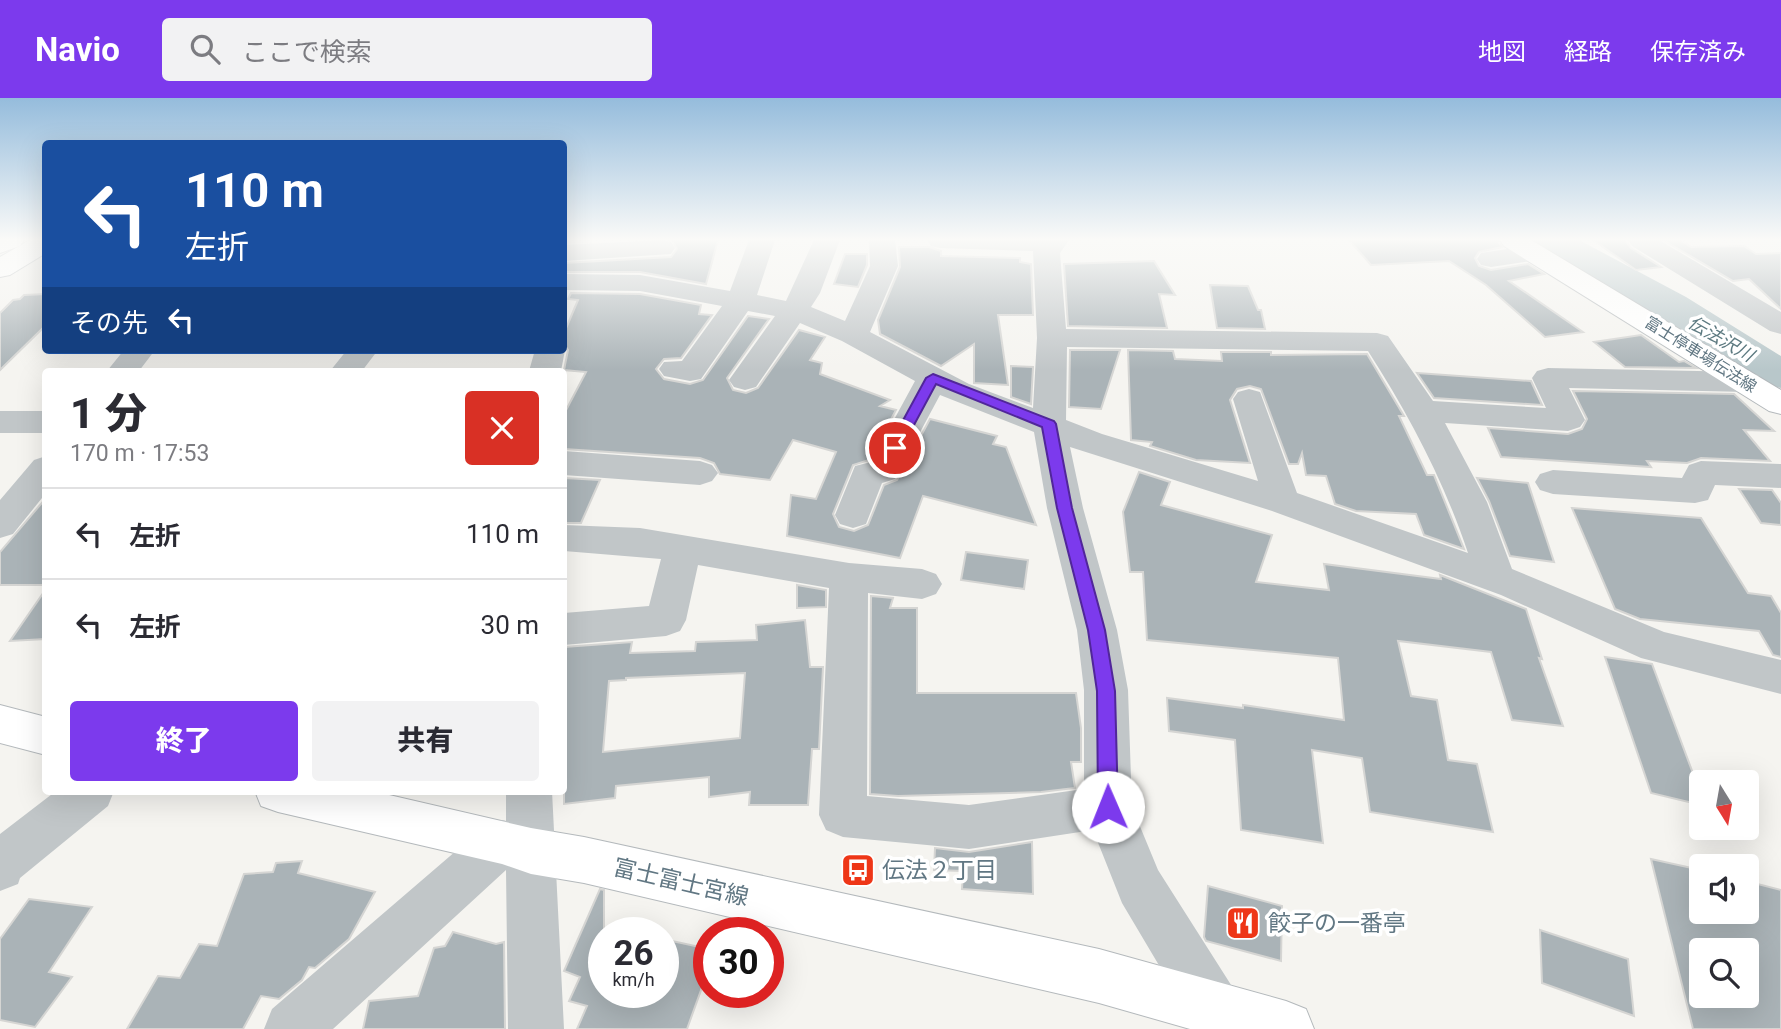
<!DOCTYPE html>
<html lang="ja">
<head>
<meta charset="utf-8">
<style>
	body { margin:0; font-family:Roboto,"Noto Sans JP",sans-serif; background:#f2f2f3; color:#2b2b33; height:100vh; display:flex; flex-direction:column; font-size:26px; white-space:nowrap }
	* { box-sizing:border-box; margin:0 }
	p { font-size:23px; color:#7c7c81 }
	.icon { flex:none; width:38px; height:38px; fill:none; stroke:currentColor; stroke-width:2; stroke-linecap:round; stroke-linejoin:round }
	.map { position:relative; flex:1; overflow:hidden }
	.drawer { position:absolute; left:42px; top:270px; width:525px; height:427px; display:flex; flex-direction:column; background:#fff; border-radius:7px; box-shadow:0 7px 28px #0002 }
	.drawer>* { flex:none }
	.hud { position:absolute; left:42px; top:42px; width:525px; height:214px; border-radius:7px; box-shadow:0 7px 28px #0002; background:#1a4fa0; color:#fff; overflow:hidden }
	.needle { width:46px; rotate:169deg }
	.buttons { position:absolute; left:1689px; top:672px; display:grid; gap:14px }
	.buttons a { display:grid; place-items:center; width:70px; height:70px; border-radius:7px; background:#fff; box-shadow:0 7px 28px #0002; font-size:35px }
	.speed { position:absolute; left:588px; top:819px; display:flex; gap:14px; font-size:35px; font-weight:700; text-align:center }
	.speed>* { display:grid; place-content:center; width:91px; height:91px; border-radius:50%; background:#fff; box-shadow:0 7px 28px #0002; line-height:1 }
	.speed small { font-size:18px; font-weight:400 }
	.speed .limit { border:10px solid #d22; background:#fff; color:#111 }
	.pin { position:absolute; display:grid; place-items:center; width:60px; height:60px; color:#fff; margin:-30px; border:4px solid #fff; border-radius:50%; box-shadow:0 2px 7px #0007 }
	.me { position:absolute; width:77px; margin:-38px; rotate:359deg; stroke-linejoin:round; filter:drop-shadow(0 0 5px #0008) }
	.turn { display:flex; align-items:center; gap:24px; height:147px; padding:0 28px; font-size:32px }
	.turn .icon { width:91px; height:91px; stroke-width:2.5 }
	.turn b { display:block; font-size:49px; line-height:60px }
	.then { display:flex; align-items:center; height:66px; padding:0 28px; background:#0003; gap:14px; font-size:26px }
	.round { display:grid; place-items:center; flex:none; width:74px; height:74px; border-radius:7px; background:#f2f2f3 }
	.overview { display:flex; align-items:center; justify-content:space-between; height:119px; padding:0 28px }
	h1 { font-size:42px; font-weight:800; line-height:52px }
	.action { display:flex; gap:14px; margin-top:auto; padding:14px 28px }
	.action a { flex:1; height:80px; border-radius:7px; background:#7c3aed; color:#fff; font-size:28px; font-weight:800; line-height:80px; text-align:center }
	.action a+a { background:#f2f2f3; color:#2b2b33 }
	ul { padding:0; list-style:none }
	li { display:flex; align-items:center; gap:21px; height:91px; padding:0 28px; border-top:2px solid #e1e1e2 }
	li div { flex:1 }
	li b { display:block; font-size:26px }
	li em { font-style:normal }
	header { display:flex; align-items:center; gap:42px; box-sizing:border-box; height:98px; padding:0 35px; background:#7c3aed; color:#fff }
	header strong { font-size:33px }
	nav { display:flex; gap:38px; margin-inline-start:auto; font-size:24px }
	.search { width:490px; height:63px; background:#f2f2f3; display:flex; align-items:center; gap:18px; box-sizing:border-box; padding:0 24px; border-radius:7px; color:#7c7c81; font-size:26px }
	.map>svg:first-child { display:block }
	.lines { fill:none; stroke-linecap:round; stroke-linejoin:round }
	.river { fill:#b8c7ca; fill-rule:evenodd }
	.building { fill:#aab3b7; stroke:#d5d5d3; stroke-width:2; fill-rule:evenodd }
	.major-casing { stroke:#b4b9bc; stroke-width:2 }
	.highway-casing { stroke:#b5b9bc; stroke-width:2 }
	.minor { fill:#c1c6c8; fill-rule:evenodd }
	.major { fill:#fff; fill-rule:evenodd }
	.highway { fill:#fff; fill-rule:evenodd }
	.route { fill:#7c3aed; stroke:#51269a; stroke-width:2 }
	.labels { text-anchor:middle; stroke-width:7; stroke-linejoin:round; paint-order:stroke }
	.far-street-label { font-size:16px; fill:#617783; stroke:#fff }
	.far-water-label { font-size:18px; font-style:italic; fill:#5d7a81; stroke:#fff }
	.near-poi-label { font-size:23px; fill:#617783; stroke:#fff; text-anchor:start }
	.near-street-label { font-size:23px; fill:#617783; stroke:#fff }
</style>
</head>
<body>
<header>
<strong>Navio</strong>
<div class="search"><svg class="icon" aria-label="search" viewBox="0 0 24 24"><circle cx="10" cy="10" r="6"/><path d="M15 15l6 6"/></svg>ここで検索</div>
<nav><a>地図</a><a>経路</a><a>保存済み</a></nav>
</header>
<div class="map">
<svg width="1781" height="931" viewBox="0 0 1781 931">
	<rect width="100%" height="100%" fill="#f5f4f0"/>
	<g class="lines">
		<path class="river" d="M1533,142H1579L1686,199L1781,258V290L1765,286L1656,217L1539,150Z"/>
	</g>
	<path class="building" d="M672,142H718L706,186L640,174H564V165L671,159L677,151Z
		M1349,142H1497L1502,149L1479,154L1475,160L1479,168L1491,172L1528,166L1544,176L1509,183L1583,234L1545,239L1486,187L1449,163L1371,167Z
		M1593,142H1625L1631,150L1661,169L1636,172Z
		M1663,142H1680L1691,149L1744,148L1756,156L1781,155V211L1749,181L1733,183Z
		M899,149H929L941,153V158L1020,160V164L1031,166L1033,217H998L1008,287L974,285V246L941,268L880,236L878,222L900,169Z
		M845,156H867V167L858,189L834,186Z
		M1154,163L1175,197L1159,196L1167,230L1068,228L1064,166Z
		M1210,187L1248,188L1258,212H1261L1265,231L1217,230Z
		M571,195L640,196L701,207L699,216L712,217L681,260L664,261L656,271L664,281L690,286L703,282L748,218L769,221L727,280L733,292L746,295L758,290L799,232L825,239L810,262L822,265L820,276L890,302L880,308L896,312L869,362L853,367L833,416L839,429L854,433L868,427L884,387L897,382L930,321L997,338L993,346L1006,349L1036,427L923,398L900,460L787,438L791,397L816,401L836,354L793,342L770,382L720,376L714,365L700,360L564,351V316L586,274L564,272L568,252L564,246V235L578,202L568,201Z
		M46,196V227L0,272V215L13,202L20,201L24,197Z
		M1641,237L1679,264L1684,263L1696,270L1625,269L1594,244Z
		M1070,252H1120L1101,311L1069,309Z
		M1128,252L1173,253L1175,261L1222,263L1221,254H1271V257L1367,256L1404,318H1399L1427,377H1434L1464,451L1424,437L1416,416L1356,413L1335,406L1326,378L1306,377L1302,355L1298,366H1289L1261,291L1250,288L1237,291L1230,302L1250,365L1196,362L1150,348L1152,344L1131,342Z
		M1011,268L1033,269L1031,306L1011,299Z
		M1417,275L1531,283L1542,307L1434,300Z
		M1573,293L1734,296L1774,333L1744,332L1770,363L1701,360L1687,365L1647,363L1651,369L1501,359L1488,330L1568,336L1582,331L1587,321Z
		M1139,374L1170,384L1161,407L1272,437L1256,484L1329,492L1324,466L1441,481L1440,477L1526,511L1542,561L1539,560L1563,628L1512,622L1491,554L1398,543L1411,598L1437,602L1448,662L1477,666L1493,734L1370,714L1362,660L1312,652L1323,745L1241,732L1235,642L1169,633L1167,600L1243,610V607L1344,622L1338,560L1147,542L1143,474H1130L1123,414Z
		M564,380L600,382L581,425H564Z
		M1477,380L1528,385L1554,464L1510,458L1489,403Z
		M1739,391L1772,392L1781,405V427L1761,425Z
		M46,400V487H0V454Z
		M1572,410L1701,420L1748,495L1771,498L1781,515V559L1773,557L1759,533L1640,521L1615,511Z
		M966,454L1028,462L1024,491L961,482Z
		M797,487L826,492V509L797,510Z
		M46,491V541L10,543Z
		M871,498L893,500L890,510H917V595H1076L1081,630V664H1071L1075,690L1041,694L898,698L870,696Z
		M805,522L810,569H823L819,651H812L808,707H749L750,694L709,699V679L616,688L615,700L564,706V549L632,544L630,555L695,553L696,544L757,542L756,527ZM745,575L740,640L603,654L609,583L626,582V580Z
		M1605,559L1652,566L1694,678L1701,680V707L1651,695Z
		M1032,744L1033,796L962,791L963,773L934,772L935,750L969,754Z
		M1651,761L1701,772V814H1746V783L1781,792V931H1693ZM1701,852H1746V898H1701Z
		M302,763L298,775L375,794L349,841L315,870L309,869L302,882L279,901L261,898L243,931H127L158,878L180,880L199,846L217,848L244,776L273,774L276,765Z
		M1208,788L1282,808L1281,863L1206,843L1204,839Z
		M600,791L604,792V894H663V841L709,851V870L687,931H577L587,908L569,903L580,879L564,873Z
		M29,801L92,809L49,874L72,879L35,929L0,922V841Z
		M1540,832L1628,861L1634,918L1542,885Z
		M453,834L496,846L504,844L505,931H363L369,903L418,898L434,850L445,848Z"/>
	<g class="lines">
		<g class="major-casing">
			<path id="major" d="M30,142H46V155L10,177L0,179V159Z
				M1500,142H1531L1781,292V316L1769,313L1504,148Z
				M0,607L46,619V657L0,645Z
				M255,693H372L531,730L584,739L1099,851L1286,903L1306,911L1314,931H1190L1099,905L584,785L531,776L502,766L278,714L261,708Z"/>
		</g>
		<g class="highway-casing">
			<path id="highway" d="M0,142H24L20,148L0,155Z"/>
		</g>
		<path class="minor" d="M661,142L671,144L675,150L671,156L564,163V147Z
			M749,142H775L757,197L786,203L814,142H840L820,195L811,209L845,223L870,168L869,142H895L898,168L870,234L969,286L1033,310L1037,240L1033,153L940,150L931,148L927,142H1069L1060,155L1066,231L1377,235L1388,238L1433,303L1546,310L1532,280L1537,273L1548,270L1747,274L1758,277L1763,284L1758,291L1747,294L1569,290L1585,322L1580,329L1568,333L1445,325L1487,404L1512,471L1664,534L1781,562V596L1641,560L1501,497L1269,412L1070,349L1083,410L1117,532L1128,592L1132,709L1158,772L1233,890L1241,909L1233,928C1222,931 1206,931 1195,928L1122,805L1093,732L969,751L843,739L826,732L819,717L829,490L698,467L686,522L680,533L666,538L564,547V515L649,508L661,461L564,453V427L640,430L849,465L922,471L936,476L942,486L936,496L922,501L868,495L867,698L969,707L1084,691V592L1077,532L1047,410L1034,334L940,297L895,381L882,385L866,426L853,430L840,426L835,417L855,368L871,364L915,283L842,243L800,225L756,289L745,292L734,289L729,282L775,218L748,213L701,281L690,283L664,278L659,271L664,264L682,263L722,208L640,193L564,192V176L640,177L730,193ZM1067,249L1368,253C1409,317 1444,383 1468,455L1297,395L1260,294L1249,291L1238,294L1233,301L1258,383L1102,336L1066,322Z
			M1628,142H1659L1781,214V236L1770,233L1632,148Z
			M1535,147L1545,149L1549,155L1545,161L1491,169L1481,167L1477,161L1481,155Z
			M564,249L565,252L561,273H529L535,252H564Z
			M124,252H155L139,273H107Z
			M347,252H378L362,273H330Z
			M0,313H46V335H0Z
			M564,353L700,363L712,367L718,375L712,383L700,387L564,377Z
			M46,358V395L13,436L0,440V402L34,362Z
			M1701,363L1781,366V390L1715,387L1708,402L1695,405L1553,396L1540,392L1535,384L1540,376L1553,372L1682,380L1689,367Z
			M56,693H114L108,708L20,780L18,786L0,793V736Z
			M506,693H552L564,931H508L506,772L333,931H264L272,911L485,728L502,722L506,723Z"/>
		<use href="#major" class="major"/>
		<use href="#highway" class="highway"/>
	</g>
	<linearGradient id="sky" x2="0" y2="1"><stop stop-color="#95bcdc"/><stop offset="0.52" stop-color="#fafaf8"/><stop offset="1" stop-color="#fafaf8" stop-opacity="0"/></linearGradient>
	<rect width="1781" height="272" fill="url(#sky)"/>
	<path class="route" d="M933,276L1054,323L1056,326L1072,410L1105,532L1115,593L1118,709L1115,715L1108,718L1101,715L1098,709L1097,593L1088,532L1057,410L1042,329L936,286L900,353H890L888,350L926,280Z"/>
	<defs>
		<g id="bus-square" transform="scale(1.75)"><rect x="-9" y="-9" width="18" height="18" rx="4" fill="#ee3617" stroke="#fff"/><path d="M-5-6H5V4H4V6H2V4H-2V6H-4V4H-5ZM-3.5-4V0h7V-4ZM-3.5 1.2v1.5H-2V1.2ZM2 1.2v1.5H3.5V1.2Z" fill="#fff"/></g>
		<g id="restaurant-square" transform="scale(1.75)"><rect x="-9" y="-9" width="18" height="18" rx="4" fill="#ee3617" stroke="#fff"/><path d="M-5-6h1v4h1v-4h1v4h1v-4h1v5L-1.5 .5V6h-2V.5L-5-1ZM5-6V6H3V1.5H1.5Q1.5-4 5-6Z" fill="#fff"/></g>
	</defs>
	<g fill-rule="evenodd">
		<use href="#bus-square" x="858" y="772"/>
		<use href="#restaurant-square" x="1243" y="825"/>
	</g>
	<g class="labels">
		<g class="far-street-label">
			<text transform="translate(1701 256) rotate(32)" y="6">富士停車場伝法線</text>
		</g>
		<g class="far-water-label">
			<text transform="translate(1721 241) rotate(30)" y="6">伝法沢川</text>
		</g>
		<g class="near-poi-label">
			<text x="882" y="780">伝法２丁目</text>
			<text x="1268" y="833">餃子の一番亭</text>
		</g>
		<g class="near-street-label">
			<text transform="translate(681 784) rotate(13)" y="8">富士富士宮線</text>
		</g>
	</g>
</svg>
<div class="buttons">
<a><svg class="needle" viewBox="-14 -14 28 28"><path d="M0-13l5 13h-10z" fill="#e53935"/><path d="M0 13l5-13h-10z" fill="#7c7c81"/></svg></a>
<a><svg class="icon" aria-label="sound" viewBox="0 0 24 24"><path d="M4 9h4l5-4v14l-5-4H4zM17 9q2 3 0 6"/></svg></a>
<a><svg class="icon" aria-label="search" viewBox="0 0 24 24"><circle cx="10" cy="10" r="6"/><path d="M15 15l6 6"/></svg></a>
</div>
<div class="speed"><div>26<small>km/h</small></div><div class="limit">30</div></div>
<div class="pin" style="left:895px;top:350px;background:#d93025"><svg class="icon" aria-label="arrive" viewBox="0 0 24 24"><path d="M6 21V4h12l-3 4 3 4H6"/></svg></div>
<svg class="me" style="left:1108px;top:709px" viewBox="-20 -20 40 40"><circle r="19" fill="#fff"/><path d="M0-13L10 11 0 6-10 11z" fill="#7c3aed"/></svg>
<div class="hud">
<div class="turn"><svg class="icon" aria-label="left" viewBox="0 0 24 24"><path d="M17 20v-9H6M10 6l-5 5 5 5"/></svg><div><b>110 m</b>左折</div></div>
<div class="then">その先<svg class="icon" aria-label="left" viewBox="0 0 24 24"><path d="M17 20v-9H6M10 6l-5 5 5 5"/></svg></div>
</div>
<section class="drawer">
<div class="overview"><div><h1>1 分</h1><p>170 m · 17:53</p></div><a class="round" style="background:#d93025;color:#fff"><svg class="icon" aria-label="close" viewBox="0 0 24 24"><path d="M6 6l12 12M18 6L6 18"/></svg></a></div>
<ul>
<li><svg class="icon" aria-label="left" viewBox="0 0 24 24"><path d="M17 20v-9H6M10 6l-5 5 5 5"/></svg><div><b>左折</b></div><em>110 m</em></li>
<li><svg class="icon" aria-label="left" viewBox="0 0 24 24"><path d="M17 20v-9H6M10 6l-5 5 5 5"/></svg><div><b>左折</b></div><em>30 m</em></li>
</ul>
<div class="action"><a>終了</a><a>共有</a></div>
</section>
</div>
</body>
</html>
